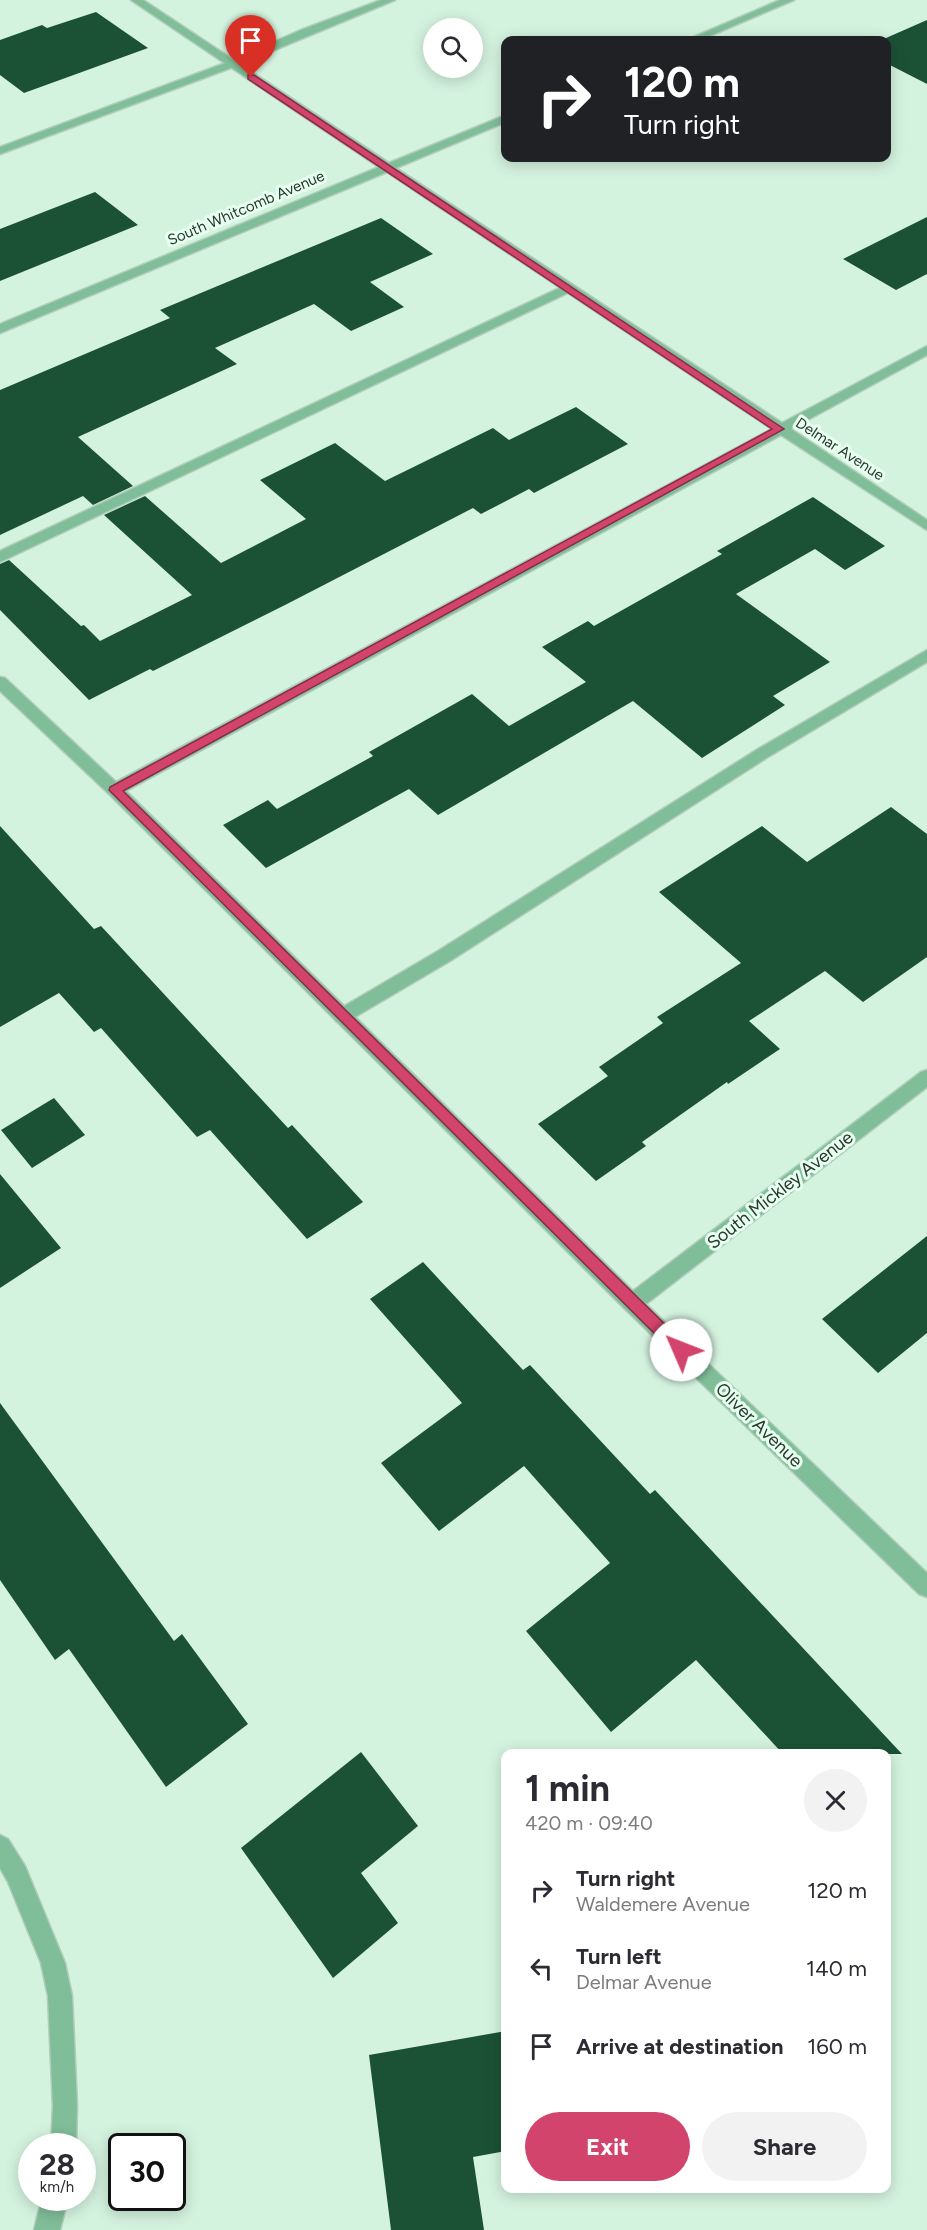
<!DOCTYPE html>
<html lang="en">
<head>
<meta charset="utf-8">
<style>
	body { margin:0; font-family:Figtree,sans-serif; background:#f2f2f3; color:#2b2b33; height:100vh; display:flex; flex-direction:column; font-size:22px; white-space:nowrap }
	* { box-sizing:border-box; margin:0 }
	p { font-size:20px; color:#7c7c81 }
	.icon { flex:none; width:33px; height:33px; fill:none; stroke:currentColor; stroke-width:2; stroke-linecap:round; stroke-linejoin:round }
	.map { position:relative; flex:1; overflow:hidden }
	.panel { position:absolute; left:501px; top:1749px; width:390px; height:444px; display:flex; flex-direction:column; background:#fff; border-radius:12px; box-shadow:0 3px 15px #0003 }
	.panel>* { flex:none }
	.hud { position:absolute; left:501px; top:36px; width:390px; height:126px; border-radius:12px; box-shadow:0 3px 15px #0003; background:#202124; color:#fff; overflow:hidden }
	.fabs { position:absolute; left:423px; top:18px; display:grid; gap:12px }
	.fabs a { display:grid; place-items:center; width:60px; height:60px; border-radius:50%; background:#fff; box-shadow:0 3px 15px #0003; font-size:30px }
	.speed { position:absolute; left:18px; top:2133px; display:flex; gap:12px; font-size:30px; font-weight:700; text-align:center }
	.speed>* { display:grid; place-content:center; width:78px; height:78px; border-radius:50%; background:#fff; box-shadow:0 3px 15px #0003; line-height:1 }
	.speed small { font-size:15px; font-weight:400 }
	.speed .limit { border:3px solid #111; border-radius:9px; background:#fff; color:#111 }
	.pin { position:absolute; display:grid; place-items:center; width:51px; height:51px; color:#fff; margin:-62px -26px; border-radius:50% 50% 50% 0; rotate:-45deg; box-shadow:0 0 6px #0007 }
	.pin .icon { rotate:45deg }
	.me { position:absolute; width:66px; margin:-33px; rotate:314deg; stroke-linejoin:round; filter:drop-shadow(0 0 4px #0008) }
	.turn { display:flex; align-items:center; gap:21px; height:126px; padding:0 24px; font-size:27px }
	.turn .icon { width:78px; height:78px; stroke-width:2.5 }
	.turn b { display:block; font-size:42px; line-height:51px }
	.round { display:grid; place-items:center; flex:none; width:63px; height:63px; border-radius:32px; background:#f2f2f3 }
	.headline { display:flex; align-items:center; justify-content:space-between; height:102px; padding:0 24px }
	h1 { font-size:36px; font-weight:700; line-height:45px }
	.primary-button { display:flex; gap:12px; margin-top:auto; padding:12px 24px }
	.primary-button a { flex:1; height:69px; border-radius:36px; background:#d3446c; color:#fff; font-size:24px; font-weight:700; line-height:69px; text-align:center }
	.primary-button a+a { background:#f2f2f3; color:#2b2b33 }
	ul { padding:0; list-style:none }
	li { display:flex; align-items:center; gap:18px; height:78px; padding:0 24px }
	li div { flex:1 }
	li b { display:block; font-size:22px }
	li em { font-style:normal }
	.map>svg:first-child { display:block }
	.building { fill:#1b5236 }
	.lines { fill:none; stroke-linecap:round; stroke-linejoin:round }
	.lane-casing { stroke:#b2cdbc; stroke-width:3 }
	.street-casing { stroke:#b2cdbc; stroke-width:3 }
	.lane { fill:#80be99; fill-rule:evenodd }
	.street { fill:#80be99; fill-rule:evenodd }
	.route { fill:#d3446c; stroke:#892c46; stroke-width:1.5 }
	.labels { text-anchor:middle; stroke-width:6; stroke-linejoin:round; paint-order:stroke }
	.far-street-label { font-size:15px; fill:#2b3730; stroke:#e6ffef }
	.street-label { font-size:18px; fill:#2b3730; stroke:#e6ffef }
</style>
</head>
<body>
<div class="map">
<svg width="927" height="2230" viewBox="0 0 927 2230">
	<rect width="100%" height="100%" fill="#d4f3df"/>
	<path class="building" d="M96,12L148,48L24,93L0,75V40L42,25L47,28Z
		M927,20V84L886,63V38Z
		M95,192L138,225L0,281V229Z
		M927,217V274L896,290L843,259Z
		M381,218L433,254L370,282L404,307L351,331L314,304L215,348L237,364L78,437L133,486L93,505L83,496L0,535V390L170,318L160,310Z
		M576,407L628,444L534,493L529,489L481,514L473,508L287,604L153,671L150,669L89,700L0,610V564L9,560L81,626L84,625L100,641L192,595L104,515L145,496L221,563L306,519L260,480L335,443L385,481L493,428L509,440Z
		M813,497L885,546L845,570L815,549L736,594L830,662L773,696L785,705L702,758L633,701L438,815L409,789L266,868L223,825L268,800L277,809L373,756L369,752L472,694L509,726L586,682L542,647L588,621L594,626L722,554L717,551Z
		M891,807L927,834V957L863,1002L825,971L749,1021L780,1049L728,1084L727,1082L642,1142L646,1146L596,1181L538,1124L608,1076L599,1067L663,1023L657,1017L741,963L659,892L762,826L807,862Z
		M0,826L94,929L101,926L288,1128L292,1125L363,1202L307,1239L210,1130L197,1137L101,1028L94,1032L59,993L0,1027Z
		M54,1098L85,1135L32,1168L1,1130Z
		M0,1174L61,1248L0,1288Z
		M927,1236V1333L878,1373L822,1319Z
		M423,1262L523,1370L530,1365L650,1494L655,1490L902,1754H783L696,1660L611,1732L526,1631L610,1563L524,1466L439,1531L381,1463L462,1403L370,1299Z
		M0,1403L174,1641L182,1634L248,1724L166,1787L69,1649L55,1660L0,1580Z
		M361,1752L418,1826L361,1873L398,1923L333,1978L241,1848Z
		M506,2031V2151L473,2157L484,2230H391L369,2055Z"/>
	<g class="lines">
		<g class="lane-casing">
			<path id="lane" d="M381,0H395L236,66L0,154V147L228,62L301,30Z
				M568,284L574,288L572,291L0,562V551Z
				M927,650V662L768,757L450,961L348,1021L342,1023L336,1021L333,1016L336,1011L438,951L758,749Z"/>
		</g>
		<g class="street-casing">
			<path id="street" d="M131,0H143L389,163L506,115V122L396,168L782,423L927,346V355L791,429L927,520V530L781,435L126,791L633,1291L921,1072L927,1070V1087L646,1304L927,1573V1597L919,1594L625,1309L109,794L0,691V677L5,678L116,782L772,429L387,172L0,333V324L379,167Z
				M780,0H794L700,40H687Z
				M0,1835L8,1839L25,1866L65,1963L72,1996L77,2106L76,2146H51L53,2106L48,1996L41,1963L8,1882L0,1868Z
				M42,2198H68L60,2230H34Z"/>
		</g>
		<use href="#lane" class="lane"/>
		<use href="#street" class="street"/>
	</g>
	<path class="route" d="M248,75H254L784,429L123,791L687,1346L689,1350L687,1355L681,1357L676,1355L109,790L110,787L772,429L248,79Z"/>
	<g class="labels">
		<g class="far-street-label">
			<text transform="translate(246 208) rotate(-23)" y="5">South Whitcomb Avenue</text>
			<text transform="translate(840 449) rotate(33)" y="5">Delmar Avenue</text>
		</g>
		<g class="street-label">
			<text transform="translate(780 1190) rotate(-38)" y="6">South Mickley Avenue</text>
			<text transform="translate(759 1425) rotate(44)" y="6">Oliver Avenue</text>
		</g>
	</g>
</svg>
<div class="fabs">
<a><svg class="icon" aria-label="search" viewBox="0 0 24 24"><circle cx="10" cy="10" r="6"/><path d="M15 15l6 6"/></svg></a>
</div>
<div class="speed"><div>28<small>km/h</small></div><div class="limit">30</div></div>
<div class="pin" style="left:251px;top:77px;background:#d93025"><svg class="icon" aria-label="arrive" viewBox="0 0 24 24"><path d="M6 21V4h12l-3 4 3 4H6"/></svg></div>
<svg class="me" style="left:681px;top:1350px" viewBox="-20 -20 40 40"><circle r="19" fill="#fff"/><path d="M0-13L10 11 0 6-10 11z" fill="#d3446c"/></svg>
<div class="hud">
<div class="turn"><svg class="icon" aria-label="right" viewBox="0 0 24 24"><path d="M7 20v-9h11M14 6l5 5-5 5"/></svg><div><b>120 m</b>Turn right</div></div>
</div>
<section class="panel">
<div class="headline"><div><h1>1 min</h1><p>420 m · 09:40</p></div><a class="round"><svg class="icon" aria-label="close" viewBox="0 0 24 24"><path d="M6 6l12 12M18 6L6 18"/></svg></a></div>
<ul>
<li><svg class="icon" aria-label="right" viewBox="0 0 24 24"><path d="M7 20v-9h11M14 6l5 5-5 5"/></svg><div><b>Turn right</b><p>Waldemere Avenue</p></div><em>120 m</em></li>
<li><svg class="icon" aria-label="left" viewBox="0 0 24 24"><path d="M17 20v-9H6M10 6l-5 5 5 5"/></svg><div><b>Turn left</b><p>Delmar Avenue</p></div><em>140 m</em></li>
<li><svg class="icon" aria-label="arrive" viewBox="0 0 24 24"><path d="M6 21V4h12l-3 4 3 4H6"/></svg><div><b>Arrive at destination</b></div><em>160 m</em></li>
</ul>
<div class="primary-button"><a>Exit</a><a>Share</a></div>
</section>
</div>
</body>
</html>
